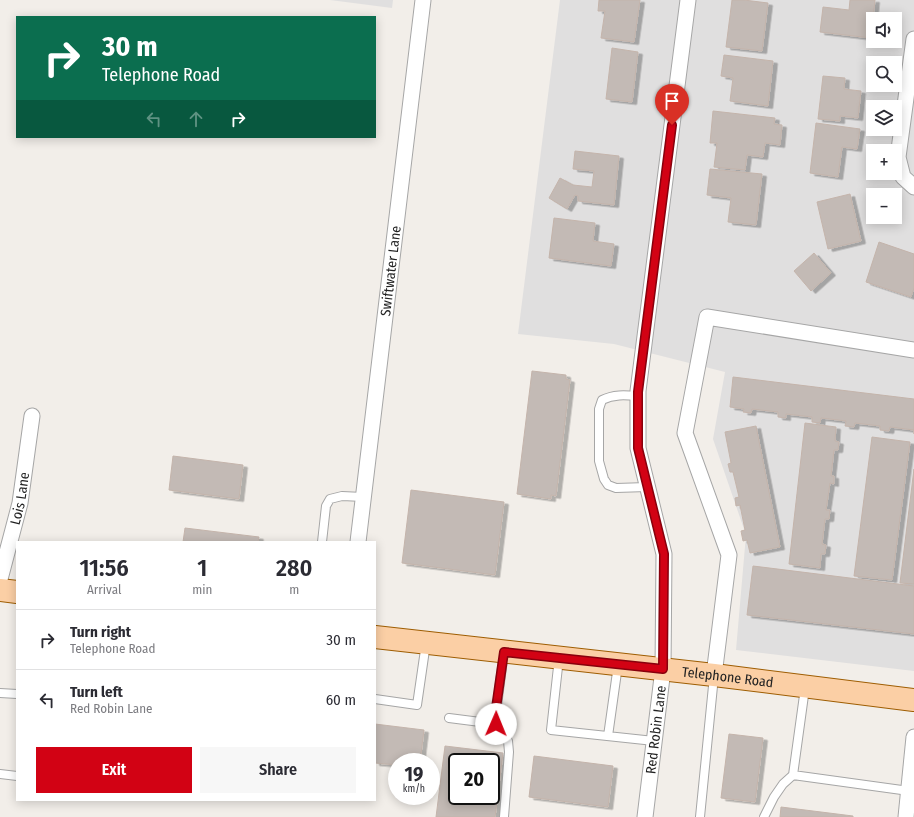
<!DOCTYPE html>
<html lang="en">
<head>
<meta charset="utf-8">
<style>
	body { margin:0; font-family:"Fira Sans Condensed",sans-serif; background:#f7f7f7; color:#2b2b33; height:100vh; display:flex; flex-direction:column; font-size:15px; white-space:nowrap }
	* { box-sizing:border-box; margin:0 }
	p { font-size:13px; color:#7c7c81 }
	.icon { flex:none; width:22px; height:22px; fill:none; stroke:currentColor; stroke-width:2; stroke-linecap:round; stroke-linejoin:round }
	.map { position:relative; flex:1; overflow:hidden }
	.details { position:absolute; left:16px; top:541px; width:360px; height:260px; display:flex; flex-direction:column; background:#fff; border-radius:0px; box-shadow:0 2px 10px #0003 }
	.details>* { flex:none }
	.guide { position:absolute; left:16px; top:16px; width:360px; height:122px; border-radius:0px; box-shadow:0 2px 10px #0003; background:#0b6e4f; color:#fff; overflow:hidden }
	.tools { position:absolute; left:866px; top:12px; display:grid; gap:8px }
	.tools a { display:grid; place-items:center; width:36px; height:36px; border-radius:0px; background:#fff; box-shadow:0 2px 10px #0003; font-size:20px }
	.speed { position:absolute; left:388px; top:753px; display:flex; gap:8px; font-size:20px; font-weight:700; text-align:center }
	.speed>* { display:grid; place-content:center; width:52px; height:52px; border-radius:50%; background:#fff; box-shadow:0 2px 10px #0003; line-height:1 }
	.speed small { font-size:10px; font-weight:400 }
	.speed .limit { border:2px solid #111; border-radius:6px; background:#fff; color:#111 }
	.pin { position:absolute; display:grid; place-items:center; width:34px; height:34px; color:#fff; margin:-41px -17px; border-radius:50% 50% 50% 0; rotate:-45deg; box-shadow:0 0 4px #0007 }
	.pin .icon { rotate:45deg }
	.me { position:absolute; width:44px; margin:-22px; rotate:1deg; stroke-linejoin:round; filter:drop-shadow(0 0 3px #0008) }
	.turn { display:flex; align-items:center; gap:14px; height:84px; padding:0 20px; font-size:18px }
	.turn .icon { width:52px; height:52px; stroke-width:2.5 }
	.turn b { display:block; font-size:28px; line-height:34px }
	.lanes { display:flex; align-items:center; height:38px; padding:0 20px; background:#0003; justify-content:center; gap:20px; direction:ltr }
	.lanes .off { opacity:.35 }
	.eta { display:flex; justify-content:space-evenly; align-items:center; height:68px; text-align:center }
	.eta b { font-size:24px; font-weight:600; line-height:28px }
	.button { display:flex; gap:8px; margin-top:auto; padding:8px 20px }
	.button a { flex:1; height:46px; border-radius:0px; background:#d20214; color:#fff; font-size:16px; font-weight:600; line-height:46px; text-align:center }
	.button a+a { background:#f7f7f7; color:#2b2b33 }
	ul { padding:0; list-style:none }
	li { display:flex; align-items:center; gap:12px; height:60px; padding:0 20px; border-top:1px solid #e1e1e2 }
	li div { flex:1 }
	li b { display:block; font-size:15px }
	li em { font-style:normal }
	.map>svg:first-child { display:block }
	.residential { fill:#e0dfdf; fill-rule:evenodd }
	.building { fill:#c3bab5; stroke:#c4b4ab; fill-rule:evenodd; filter:url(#shadow) }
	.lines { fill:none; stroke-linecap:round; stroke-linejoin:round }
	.service-casing { stroke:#a6a6a6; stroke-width:10 }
	.minor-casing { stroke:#a6a6a6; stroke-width:17 }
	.primary-casing { stroke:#9e5d02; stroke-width:24 }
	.service { stroke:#fff; stroke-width:8 }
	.minor { stroke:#fff; stroke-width:15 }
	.primary { stroke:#fbcfa5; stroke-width:22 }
	.route-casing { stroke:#88010d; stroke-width:10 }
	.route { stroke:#d20214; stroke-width:7 }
	.labels { text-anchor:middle; stroke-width:3; stroke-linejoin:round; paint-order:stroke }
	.street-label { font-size:14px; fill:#222; stroke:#fff }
</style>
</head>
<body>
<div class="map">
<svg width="914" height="817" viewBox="0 0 914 817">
	<defs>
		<filter id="shadow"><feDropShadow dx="4.5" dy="2.5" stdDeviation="0" flood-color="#0004"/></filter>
	</defs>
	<rect width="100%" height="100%" fill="#f2eee9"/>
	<path class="residential" d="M330,0H393L392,8Z
		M560,0H914V671L736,650L746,535L713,439L725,372L614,344L518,334ZM873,19H895V41H873ZM873,63H895V85H873ZM873,107H895V129H873ZM873,151H895V173H873ZM873,195H895V217H873Z"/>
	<path class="building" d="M599,0H640L634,42L601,38L605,11H598Z
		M732,0H744L768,3L762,51L726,47Z
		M850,0H875L871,38L820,32L823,7L849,10Z
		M612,48L638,52L632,102L606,99Z
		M724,55L773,61L768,106L730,101L733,78L721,76Z
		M823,76L845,78L844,89L861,91L858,118L840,116V121L818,119Z
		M713,111L775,118L774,124L782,125L780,145L765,143L763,157L747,155L745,170L714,167L717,143H710Z
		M816,123L860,129L857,149L842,147L838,177L810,173Z
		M575,151L619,156L614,205L578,201V196L575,195L567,209L549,198L560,178L573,185L592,187L594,171L573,169Z
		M710,169L762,174L756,225L728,222L731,198L707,195Z
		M850,194L861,241L828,249L817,202Z
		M554,218L595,223L593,241L614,244L611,266L549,258Z
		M879,242L914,254V288L911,297L866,282Z
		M814,253L831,273L811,291L794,271Z
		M532,371L566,375V379L570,380L556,496L551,495V499L517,494Z
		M733,377L914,399V434V430L890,427L889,431L880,430V426L855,423L854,427L845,426L846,421L821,418L820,423L812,422V417L786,414V418L778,417V412L752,409L751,413L743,412L744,409L730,407Z
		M805,423L836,427L835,441L839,442L838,450H834L831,476H834V484L830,483L826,510H830L829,519H825L822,544L826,545L825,554H821L820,568L789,564Z
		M756,426L780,547L750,553L747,540L743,541L741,531L745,530L740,505L736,506L735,498L739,497L733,472H730L728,464L731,463L725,432Z
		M872,437L910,442L892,580L854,576Z
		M173,456L243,465L239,499L169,490Z
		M914,469V584L900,583Z
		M411,490L504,502L495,575L402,563Z
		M185,528L259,537L258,542H183Z
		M753,566L914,586V634L747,615Z
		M375,724L424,730L420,762H397V765L375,763Z
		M729,734L763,738L755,802L721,798Z
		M445,746L503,753L495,817H436ZM457,762H491V796H457Z
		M534,756L613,766L608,807L529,797Z
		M781,807L853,816V817H780Z"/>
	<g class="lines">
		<g class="service-casing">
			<path id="service" d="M638,396C625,395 614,394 602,400L599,409V461L604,479L608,485L616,488L647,487
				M322,542L326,506L330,499L342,496L363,497
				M559,658L551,730L654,741
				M0,693L17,694
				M375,699L417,705L426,643
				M449,718L496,724
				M608,736L618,665
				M0,774L17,776
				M793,775L909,791
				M504,817L509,752L508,741L497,727L495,721L504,652
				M700,817L714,676
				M764,817L774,797L783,784L793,775L805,688"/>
		</g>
		<g class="minor-casing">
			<g id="minor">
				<path d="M914,39L898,157L903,177L914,187"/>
				<path id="s1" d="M358,542L423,0"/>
				<path id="s2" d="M0,579L20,503L32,416"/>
				<path d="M714,675L729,555L685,433L707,317L914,350"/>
				<path id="s3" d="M645,817L663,669L664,554L638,448V391L688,0"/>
				<path d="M906,817L914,737"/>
			</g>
		</g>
		<g class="primary-casing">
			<g id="primary">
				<path d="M0,590L17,592"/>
				<path id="s4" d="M375,637L714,675L914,700"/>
			</g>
		</g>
		<use href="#service" class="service"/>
		<use href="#minor" class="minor"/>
		<use href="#primary" class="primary"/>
	</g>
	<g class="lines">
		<g class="route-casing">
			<path id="route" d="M496,724L495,721V715L504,652L663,669L664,554L638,448V392L672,125"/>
		</g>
		<use href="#route" class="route"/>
	</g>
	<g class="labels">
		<g class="street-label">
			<text dy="5" stroke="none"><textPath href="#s1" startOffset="273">Swiftwater Lane</textPath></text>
			<text dy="5" stroke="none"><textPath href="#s2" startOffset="83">Lois Lane</textPath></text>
			<text dy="5" stroke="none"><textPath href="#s4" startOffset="355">Telephone Road</textPath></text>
			<text dy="5" stroke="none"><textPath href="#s3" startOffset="88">Red Robin Lane</textPath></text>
		</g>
	</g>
</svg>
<div class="tools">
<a><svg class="icon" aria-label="sound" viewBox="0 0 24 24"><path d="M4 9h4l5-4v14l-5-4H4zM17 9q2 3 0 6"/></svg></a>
<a><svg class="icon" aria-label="search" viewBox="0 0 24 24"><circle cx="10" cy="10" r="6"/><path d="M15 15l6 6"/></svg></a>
<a><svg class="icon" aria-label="layers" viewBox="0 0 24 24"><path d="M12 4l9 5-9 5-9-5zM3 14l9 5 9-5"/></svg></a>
<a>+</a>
<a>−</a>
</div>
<div class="speed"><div>19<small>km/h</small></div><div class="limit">20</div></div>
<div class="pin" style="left:672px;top:125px;background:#d93025"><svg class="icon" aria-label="arrive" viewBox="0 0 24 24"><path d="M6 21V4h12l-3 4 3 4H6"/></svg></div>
<svg class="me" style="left:496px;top:724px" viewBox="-20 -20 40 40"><circle r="19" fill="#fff"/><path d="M0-13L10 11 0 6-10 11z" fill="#d20214"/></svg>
<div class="guide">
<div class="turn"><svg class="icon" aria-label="right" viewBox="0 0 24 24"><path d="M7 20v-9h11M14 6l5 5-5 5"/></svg><div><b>30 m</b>Telephone Road</div></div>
<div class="lanes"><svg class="icon off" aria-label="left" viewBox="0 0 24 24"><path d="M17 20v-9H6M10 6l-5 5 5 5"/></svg><svg class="icon off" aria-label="ahead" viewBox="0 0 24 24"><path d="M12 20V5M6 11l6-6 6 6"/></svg><svg class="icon" aria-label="right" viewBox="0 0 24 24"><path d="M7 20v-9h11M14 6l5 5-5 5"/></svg></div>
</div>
<section class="details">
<div class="eta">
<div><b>11:56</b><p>Arrival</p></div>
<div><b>1</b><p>min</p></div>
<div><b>280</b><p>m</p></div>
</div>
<ul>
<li><svg class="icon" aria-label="right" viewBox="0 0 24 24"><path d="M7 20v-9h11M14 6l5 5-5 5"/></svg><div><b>Turn right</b><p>Telephone Road</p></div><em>30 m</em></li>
<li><svg class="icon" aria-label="left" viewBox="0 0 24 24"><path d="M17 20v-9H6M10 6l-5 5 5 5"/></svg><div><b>Turn left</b><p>Red Robin Lane</p></div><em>60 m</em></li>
</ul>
<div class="button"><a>Exit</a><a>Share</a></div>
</section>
</div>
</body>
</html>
